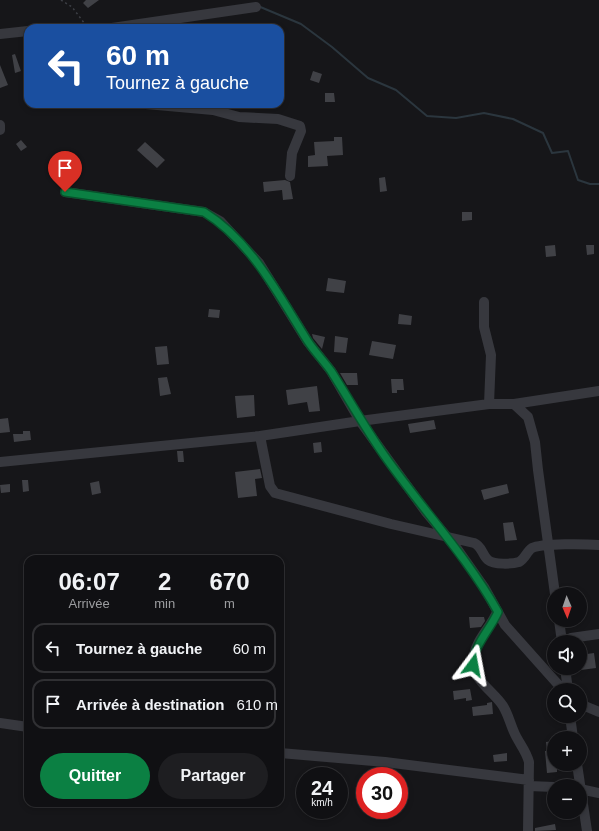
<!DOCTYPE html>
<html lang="fr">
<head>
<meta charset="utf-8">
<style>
	body { margin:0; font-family:Helvetica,sans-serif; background:#1e1e21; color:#f1f3f6; height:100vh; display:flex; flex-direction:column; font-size:15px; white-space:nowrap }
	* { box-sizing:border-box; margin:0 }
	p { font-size:13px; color:#9c9da0 }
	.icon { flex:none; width:22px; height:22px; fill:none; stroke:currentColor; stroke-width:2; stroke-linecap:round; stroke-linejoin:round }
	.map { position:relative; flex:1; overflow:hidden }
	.panel { position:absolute; left:24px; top:555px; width:260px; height:252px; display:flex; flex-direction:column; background:#101013; border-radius:12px; box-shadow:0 2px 6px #0003,0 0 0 1px #303033 }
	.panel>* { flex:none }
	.guide { position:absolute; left:24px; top:24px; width:260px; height:84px; border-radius:12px; box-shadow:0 2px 6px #0003,0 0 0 1px #303033; background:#1a4fa0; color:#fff; overflow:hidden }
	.needle { width:26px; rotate:178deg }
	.buttons { position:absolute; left:547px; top:587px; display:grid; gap:8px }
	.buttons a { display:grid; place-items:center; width:40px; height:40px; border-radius:50%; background:#101013; box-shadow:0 2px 6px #0003,0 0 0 1px #303033; font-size:20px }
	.speed { position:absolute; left:296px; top:767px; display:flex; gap:8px; font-size:20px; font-weight:700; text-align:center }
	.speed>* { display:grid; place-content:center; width:52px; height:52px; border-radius:50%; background:#101013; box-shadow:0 2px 6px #0003,0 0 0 1px #303033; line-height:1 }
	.speed small { font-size:10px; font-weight:400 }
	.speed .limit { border:6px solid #d22; background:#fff; color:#111 }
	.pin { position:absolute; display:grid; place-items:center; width:34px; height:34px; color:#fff; margin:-41px -17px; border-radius:50% 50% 50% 0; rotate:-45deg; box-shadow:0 0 4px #0007 }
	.pin .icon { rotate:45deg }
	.me { position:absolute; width:44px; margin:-22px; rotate:13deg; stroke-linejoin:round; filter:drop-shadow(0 0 3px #0008) }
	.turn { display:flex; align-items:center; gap:14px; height:84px; padding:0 16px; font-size:18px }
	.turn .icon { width:52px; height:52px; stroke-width:2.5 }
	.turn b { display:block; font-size:28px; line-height:34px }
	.eta { display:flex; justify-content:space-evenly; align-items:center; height:68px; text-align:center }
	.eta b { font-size:24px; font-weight:700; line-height:28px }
	.primary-button { display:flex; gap:8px; margin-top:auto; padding:8px 16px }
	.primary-button a { flex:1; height:46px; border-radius:24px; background:#0b8043; color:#fff; font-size:16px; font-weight:700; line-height:46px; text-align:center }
	.primary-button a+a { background:#1e1e21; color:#f1f3f6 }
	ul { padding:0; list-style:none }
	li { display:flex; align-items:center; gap:12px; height:50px; margin:0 8px 6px; padding:0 8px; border:2px solid #303033; border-radius:12px }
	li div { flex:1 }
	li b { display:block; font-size:15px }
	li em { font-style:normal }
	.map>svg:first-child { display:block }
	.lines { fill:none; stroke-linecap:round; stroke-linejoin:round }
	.stream { stroke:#2b363e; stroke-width:2 }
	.building { fill:#404146 }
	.path { stroke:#3d3f45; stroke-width:1.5; stroke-dasharray:2 3; stroke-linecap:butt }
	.minor { stroke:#37383e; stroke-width:10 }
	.route-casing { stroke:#07532c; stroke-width:10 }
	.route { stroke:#0b8043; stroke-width:7 }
</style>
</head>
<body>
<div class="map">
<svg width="599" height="831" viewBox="0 0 599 831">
	<rect width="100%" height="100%" fill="#161619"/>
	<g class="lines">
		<path class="stream" d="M258,6L301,24L332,47L368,78L396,90L427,116L456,118L484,113L513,119L543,133L552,153L568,151L578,180L590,184H599"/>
	</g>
	<path class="building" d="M86,0H99L88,8L83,3Z
		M15,54L21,71L15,73L12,55Z
		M0,65L8,85L0,88Z
		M313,71L322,74L319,83L310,80Z
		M325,93H334L335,102H325Z
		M334,137H342L343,155L327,156L328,166L308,167V156L315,155L314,142L334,141Z
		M21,140L27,147L21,151L16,144Z
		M145,142L165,160L157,168L137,150Z
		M385,177L387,191L380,192L379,178Z
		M285,180L290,182L293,199L283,200L282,190L264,192L263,182Z
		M462,212H472V220L462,221Z
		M555,245L556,256L546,257L545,246Z
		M586,245H594V254L587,255Z
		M328,278L346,281L344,293L326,291Z
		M209,309L220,310L219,318L208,317Z
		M399,314L412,316L411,325L398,324Z
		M312,334L325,337L322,349L313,338Z
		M335,336L348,338L346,353L334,352Z
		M372,341L396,345L393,359L369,355Z
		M167,346L169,364L157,365L155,347Z
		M340,373H357L358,385H347Z
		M167,377L171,394L160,396L158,378Z
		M391,379H403L404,390H397V393H392Z
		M317,386L320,411L309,412L307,402L288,405L286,390Z
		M254,395L255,416L237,418L235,396Z
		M8,418L10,432L0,433V419Z
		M434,420L436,429L410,433L408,424Z
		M23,431H30L31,440L14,442L13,434H23Z
		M321,442L322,452L314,453L313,443Z
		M177,451H183L184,462H178Z
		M260,469L262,478L255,479L257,496L238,498L235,472Z
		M22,480H28L29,491L23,492Z
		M99,481L101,493L92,495L90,483Z
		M10,484V492L1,493L0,485Z
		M507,484L509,493L484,500L481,490Z
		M513,522L517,540L505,541L503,523Z
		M469,617H484L485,621L481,627L470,628Z
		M594,653L596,668L581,670L580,655Z
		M470,689L472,700L466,701V698L454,700L453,691Z
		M492,702L493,714L473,716L472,707L487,705V703Z
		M554,741V764H557V772L547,773L545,751H547L546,742Z
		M507,753V761L494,762L493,755Z
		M555,824L556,830L535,831V828Z"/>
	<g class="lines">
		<path class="path" d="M61,0L72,7L88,28"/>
		<path class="minor" d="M112,28L256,7
			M0,34L28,31
			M146,104L213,110L239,117L278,119L300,126L301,131L292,153L290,176
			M0,125V130
			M65,192L204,212L220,221L259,263L308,342L331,371L360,421L426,512L458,550L484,587L505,625L563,690
			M484,302V327L491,355L489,404
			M514,404L528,417L535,442L538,470L555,594
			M260,436L270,486L275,493L391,524L474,543C482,546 482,555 488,560C494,565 512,564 519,562C525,559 527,551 532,548C542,543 587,544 599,545
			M0,462L260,436L360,421L489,404H514L599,391
			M497,612C491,627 477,639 474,655C468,678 493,690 503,706C508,714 510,723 514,732C518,742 526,750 529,762L528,831
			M559,620L562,642
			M567,642L571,638L599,634
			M565,668L568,690
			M580,704L599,712
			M570,716L573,738
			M0,723L28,727
			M280,753L385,762L529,780
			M577,764L587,831
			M529,786L554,787
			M580,789L599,793"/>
	</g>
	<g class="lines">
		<g class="route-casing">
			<path id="route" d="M65,192L204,212C251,241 278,294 307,340C314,351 323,360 331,371C349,399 365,428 384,455C421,508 466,555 498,612C490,630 474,644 473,665"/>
		</g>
		<use href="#route" class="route"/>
	</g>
</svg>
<div class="buttons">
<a><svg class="needle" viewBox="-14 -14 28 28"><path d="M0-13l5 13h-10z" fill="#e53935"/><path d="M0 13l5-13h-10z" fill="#9c9da0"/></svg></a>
<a><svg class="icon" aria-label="sound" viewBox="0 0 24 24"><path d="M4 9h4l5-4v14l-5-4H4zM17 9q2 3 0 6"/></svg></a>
<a><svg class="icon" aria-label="search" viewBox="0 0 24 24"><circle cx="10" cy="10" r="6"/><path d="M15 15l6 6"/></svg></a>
<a>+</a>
<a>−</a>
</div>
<div class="speed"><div>24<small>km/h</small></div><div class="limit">30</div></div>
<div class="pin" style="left:65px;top:192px;background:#d93025"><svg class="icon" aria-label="arrive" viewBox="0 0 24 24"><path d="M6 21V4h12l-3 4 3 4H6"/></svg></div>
<svg class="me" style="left:473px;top:665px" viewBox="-20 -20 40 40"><path d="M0-17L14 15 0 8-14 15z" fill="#0b8043" stroke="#fff" stroke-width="4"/></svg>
<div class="guide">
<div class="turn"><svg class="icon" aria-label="left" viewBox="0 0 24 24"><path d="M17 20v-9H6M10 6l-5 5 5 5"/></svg><div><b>60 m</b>Tournez à gauche</div></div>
</div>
<section class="panel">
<div class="eta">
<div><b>06:07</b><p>Arrivée</p></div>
<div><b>2</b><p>min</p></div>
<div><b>670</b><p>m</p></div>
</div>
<ul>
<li><svg class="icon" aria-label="left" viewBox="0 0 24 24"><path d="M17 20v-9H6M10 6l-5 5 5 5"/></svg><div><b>Tournez à gauche</b></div><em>60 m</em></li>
<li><svg class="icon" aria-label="arrive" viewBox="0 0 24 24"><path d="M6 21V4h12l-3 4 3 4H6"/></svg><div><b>Arrivée à destination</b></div><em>610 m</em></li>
</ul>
<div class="primary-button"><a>Quitter</a><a>Partager</a></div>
</section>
</div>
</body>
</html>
